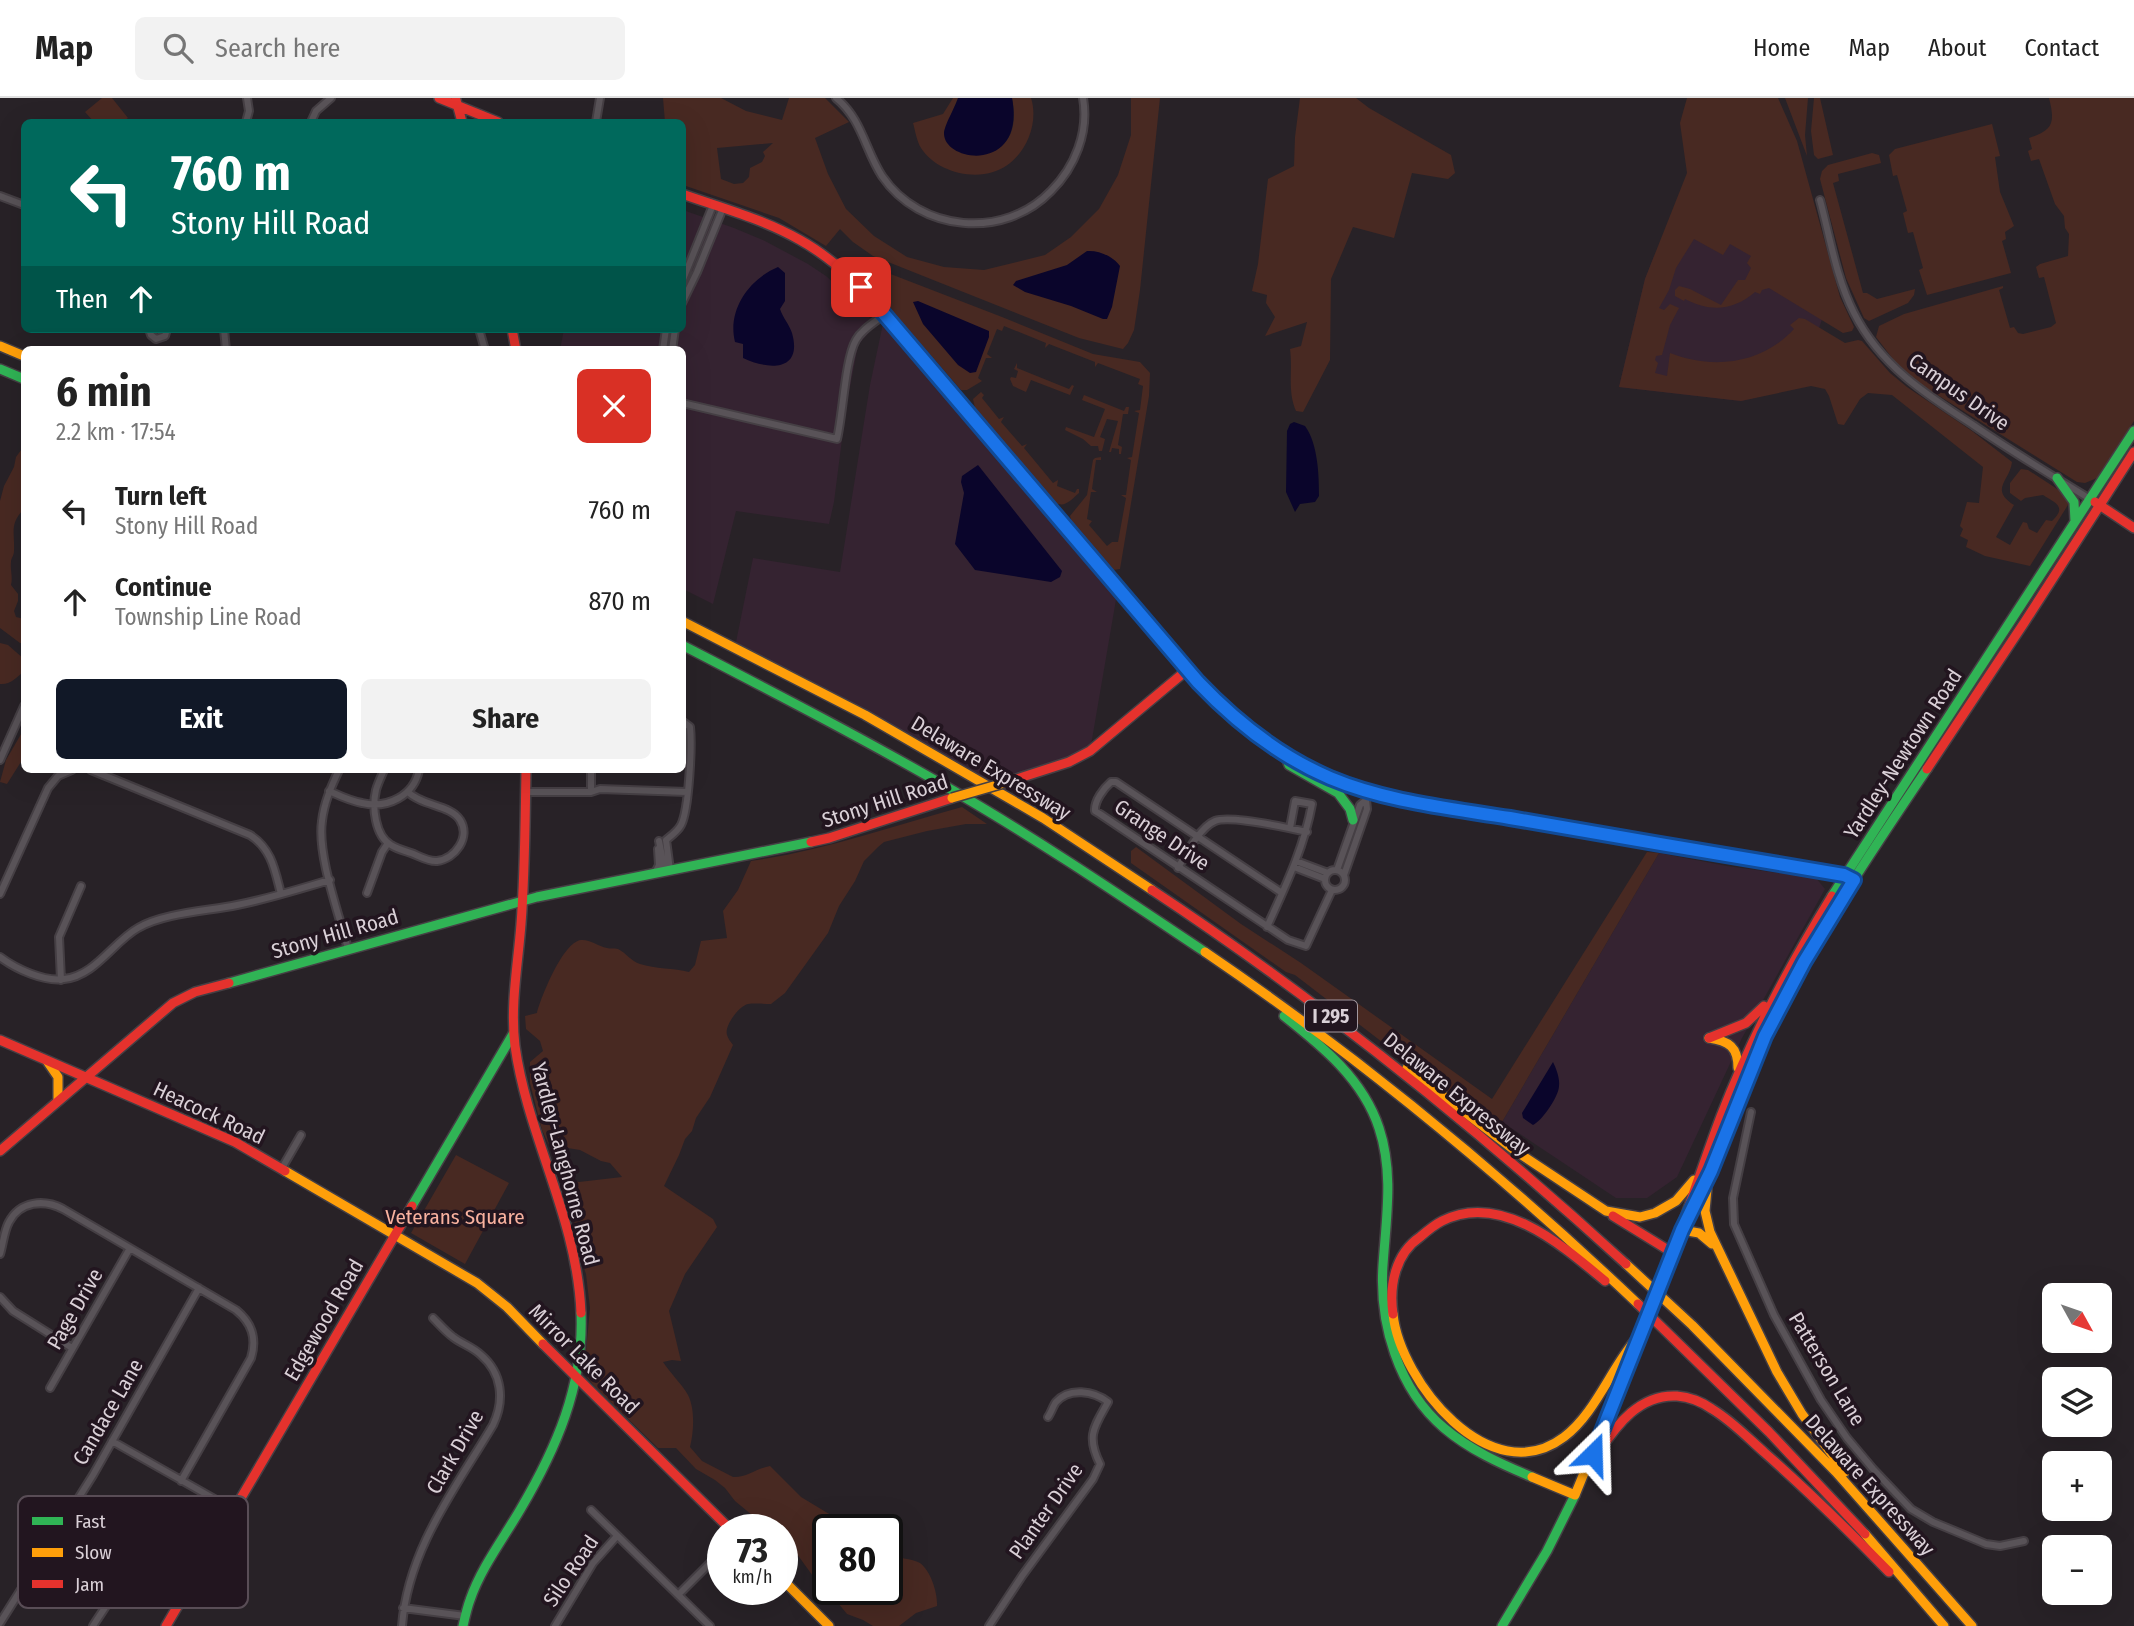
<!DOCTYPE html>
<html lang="en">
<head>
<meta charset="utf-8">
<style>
	body { margin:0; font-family:"Fira Sans Condensed",sans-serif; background:#f2f2f2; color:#222; height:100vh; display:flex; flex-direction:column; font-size:26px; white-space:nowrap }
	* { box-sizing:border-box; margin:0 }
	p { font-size:23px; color:#767676 }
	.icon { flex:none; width:38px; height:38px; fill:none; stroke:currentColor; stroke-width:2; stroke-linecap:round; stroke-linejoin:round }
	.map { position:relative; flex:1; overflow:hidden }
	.details { position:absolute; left:21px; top:248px; width:665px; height:427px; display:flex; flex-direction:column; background:#fff; border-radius:10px; box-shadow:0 7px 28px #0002 }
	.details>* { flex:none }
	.guide { position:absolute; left:21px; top:21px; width:665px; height:214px; border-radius:10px; box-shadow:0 7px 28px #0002; background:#00695c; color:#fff; overflow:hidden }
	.needle { width:46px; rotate:130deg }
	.buttons { position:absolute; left:2042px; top:1185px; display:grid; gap:14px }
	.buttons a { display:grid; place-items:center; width:70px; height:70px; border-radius:10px; background:#fff; box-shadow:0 7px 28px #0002; font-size:35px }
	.speed { position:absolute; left:707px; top:1416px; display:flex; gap:14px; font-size:35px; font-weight:700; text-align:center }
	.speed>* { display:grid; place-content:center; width:91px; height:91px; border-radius:50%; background:#fff; box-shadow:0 7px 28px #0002; line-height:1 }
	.speed small { font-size:18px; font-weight:400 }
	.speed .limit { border:4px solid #111; border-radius:10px; background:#fff; color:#111 }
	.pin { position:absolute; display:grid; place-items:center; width:60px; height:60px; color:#fff; margin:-30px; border-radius:14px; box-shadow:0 4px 10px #0006 }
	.me { position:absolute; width:77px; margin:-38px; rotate:22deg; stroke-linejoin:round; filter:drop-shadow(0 0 5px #0008) }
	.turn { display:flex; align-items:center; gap:24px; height:147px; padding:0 35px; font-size:32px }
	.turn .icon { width:91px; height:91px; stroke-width:2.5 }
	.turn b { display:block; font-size:49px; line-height:60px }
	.then { display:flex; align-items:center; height:66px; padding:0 35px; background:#0003; gap:14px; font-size:26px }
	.round { display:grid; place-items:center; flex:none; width:74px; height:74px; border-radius:10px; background:#f2f2f2 }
	.head { display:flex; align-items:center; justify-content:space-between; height:119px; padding:0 35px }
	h1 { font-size:42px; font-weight:700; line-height:52px }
	.button { display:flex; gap:14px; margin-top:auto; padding:14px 35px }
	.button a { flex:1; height:80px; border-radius:10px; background:#111827; color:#fff; font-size:28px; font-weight:700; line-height:80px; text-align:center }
	.button a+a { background:#f2f2f2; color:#222 }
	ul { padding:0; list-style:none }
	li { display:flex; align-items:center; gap:21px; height:91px; padding:0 35px }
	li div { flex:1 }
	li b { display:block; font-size:26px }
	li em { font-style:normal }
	header { display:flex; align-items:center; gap:42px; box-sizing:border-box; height:98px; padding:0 35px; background:#fff; border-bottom:2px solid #e0e0e0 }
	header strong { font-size:33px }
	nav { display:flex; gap:38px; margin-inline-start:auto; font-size:24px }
	.search { width:490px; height:63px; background:#f2f2f2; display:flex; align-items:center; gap:18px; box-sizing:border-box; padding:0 24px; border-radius:10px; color:#767676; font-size:26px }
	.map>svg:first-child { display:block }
	.built { fill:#352331 }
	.green { fill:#482922; fill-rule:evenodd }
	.water { fill:#0a052b }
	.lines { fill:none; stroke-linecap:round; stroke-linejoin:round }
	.street-casing { stroke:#453f44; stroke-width:10 }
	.fast-casing { stroke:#453f44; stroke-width:12 }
	.slow-casing { stroke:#453f44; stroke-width:12 }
	.jam-casing { stroke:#453f44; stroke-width:12 }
	.street { stroke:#595358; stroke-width:6 }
	.fast { stroke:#30b455; stroke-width:9 }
	.slow { stroke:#ff9f0a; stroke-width:9 }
	.jam { stroke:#e5322d; stroke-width:9 }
	.slow-bridge-casing { stroke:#453f44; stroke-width:12; stroke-linecap:butt }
	.slow-bridge { stroke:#ff9f0a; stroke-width:9 }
	.route-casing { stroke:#114b97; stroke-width:18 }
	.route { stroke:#1a73e8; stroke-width:12 }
	.labels { text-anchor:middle; stroke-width:7; stroke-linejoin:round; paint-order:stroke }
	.shield { fill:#22151f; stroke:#a398a0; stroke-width:2 }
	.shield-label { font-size:19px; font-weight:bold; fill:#dad0d7 }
	.street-label { font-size:21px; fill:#dad0d7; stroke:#22151f }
	.park-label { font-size:21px; fill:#f9b29f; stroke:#22151f }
	.key { fill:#22151f; stroke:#594d56; stroke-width:2 }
	.key-label { font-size:19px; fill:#dad0d7 }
</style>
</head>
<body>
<header>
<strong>Map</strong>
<div class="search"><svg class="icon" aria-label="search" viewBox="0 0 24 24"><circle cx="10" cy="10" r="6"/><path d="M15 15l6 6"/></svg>Search here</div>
<nav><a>Home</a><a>Map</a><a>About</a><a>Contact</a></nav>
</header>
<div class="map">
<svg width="2134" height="1528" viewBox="0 0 2134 1528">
	<rect width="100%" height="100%" fill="#282227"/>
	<path class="built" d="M1802,66L1835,183L1799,289L1741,303L1619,289L1645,181L1654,158Z
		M683,112L734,130L765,143L808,166L826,178L856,205L870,220L871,232L858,247L846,310L834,404L829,426L736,413L713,506L683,491L682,252H560L564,231H682Z
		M885,216L1118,490L1090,653L990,688L735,549L753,460L840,474L870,287Z
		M1659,755L1727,768L1816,780L1825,791L1742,940L1677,1079L1647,1100H1616L1502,1024Z"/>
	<path class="green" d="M102,0H112L128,20L122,24H94L85,14Z
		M663,0H721L746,13L782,22L789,0H825L849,24L815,40L828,76L846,111L874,138L907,159L944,169L984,172L1045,157L1071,139L1099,111L1118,77L1131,37V0H1160L1140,192L1134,232L1128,245L1123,251L1079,240L873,158L853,144L840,131L826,148L779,120L683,87L682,24H665ZM773,45L763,54L765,58L762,64L750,70L749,79L743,85L734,86L721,81L717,50Z
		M953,0H958L944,34L956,52C998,65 1021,42 1012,0H1031C1040,28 1023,65 993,74C969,82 935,72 921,50C917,44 915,32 913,25L943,16Z
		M1300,0H1356L1369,10L1451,57L1455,75L1448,81L1412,75L1394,140L1353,129L1331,181L1330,262L1303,314L1296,313C1287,292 1293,273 1290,251L1301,248L1307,224L1265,238L1275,219L1266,205L1267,197L1252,193L1258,166L1268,81L1294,68L1295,39Z
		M1687,0H1778L1797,43L1840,199L1854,229L1852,233L1843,235L1769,190L1762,192L1760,196L1755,194C1733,213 1710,214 1685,201L1684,203L1675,198V192L1679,188L1690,191L1721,207L1738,182H1745L1751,170L1747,165L1751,158L1730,146L1723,157L1694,141L1676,170L1669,192L1659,210L1664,212L1670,206L1679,210L1670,227L1662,257L1656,258L1655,262L1658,265L1655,275L1667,278L1670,255C1713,272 1762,266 1794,231L1790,227L1799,220L1805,221L1845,245L1858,242L1862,243L1890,275L1907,289L1972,333L2012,364C2010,383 1989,391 2014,407L1996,439L2010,447L2023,424L2027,425L2029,431L2037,435L2046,422L2052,423C2067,409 2056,405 2043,397L2025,400L2021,403L2010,395V385L2021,371L2028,372L2068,398L2071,402L2030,468L1985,458L1966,449L1968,442L1960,438L1963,431L1960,428L1967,404L1979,405L1983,369L1892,297L1868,295L1860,301L1844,327L1838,326L1829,298L1825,291L1811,288L1741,303L1619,289L1645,181L1687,75L1680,25Z
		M1785,0H1808L1805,37L1807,58Z
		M1814,0H1820L1833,57L1818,61L1814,57L1811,33Z
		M2049,0H2134V323L2097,380L2085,385L2077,384L1920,286L1896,265L1876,239L1879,228L1904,216L2003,188V190L1999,192L2010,230L2014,229L2018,235L2023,236L2051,229L2056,225L2044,179L2039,180L2036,169L2040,166L2068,158L2069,136L2065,130L2064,118L2055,106L2039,61L2031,63L2028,53L2032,51L2029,40C2054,32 2055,24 2049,0Z
		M1992,26L2000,58L1995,59L2000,94L2014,128L2005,134L2006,141L2002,143L2011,175L1927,197L1919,172L1923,170L1913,134L1908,135L1903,115L1907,113L1897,77L1893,78L1889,57L1895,51Z
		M1872,55L1879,57L1881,65L1838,76L1839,83L1833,85L1863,195H1867L1877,201L1915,191L1914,197L1908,205L1869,223L1864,220L1846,180L1820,81L1822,73L1828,67Z
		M849,163L862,165L1002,219L1093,256L1140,264L1150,275L1149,298L1120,471L1113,472L1072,425L1070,418L1087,397L1093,362L1095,360L1101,359V362H1096L1092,391L1097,394H1091L1087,421L1092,423L1089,427L1107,448L1112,444H1118L1126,400L1121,397H1126L1131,362L1127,360L1132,359L1139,315L1134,313L1140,312L1143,288L1138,286L1140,281L1098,265L1095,269V264L1049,246L1045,250L1046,245L1004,228L1002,233L997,231L987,256L992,260H986L978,280L982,283L967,292H961L873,191L848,167Z
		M1017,265V270L1069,291L1072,287L1074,288L1070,297L1031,282L1026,294L1013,288L1010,281L1011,279L1016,280L1018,273L1014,271Z
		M981,294L984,297L982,300L999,321L1004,319L1001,324L1022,348L1027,346L1024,350L1053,385L1058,382L1057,388L1075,395L1077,391H1079V395C1072,401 1065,410 1056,405L975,310L973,301Z
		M1084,297L1124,313L1126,309H1129L1128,316H1123L1118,347L1122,349L1121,356H1119V351L1112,350L1111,354H1109L1118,323L1107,321L1100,339L1105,341L1102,353H1099L1098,348H1091L1083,341L1065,332L1066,329L1094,339L1105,311L1082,302Z
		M24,348V411C9,426 15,435 14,453C14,458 11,460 11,464C10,472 13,479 11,487L18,496V503L14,513L16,519L24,521V545H20L0,530V403L4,388L14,369L16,359Z
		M0,545L8,547L24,561L23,574C16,580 10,587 0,586Z
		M24,631V659L7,686L0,684L6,662Z
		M962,709L987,726H966L927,733L884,744L878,749L864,763L855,783L839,808L828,835L785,895L771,906C764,906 755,905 748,906C739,908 724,928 727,937C728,941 731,944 733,947L710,999L696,1020L692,1033L685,1041L679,1057L664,1088L713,1121L717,1129L685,1176L669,1213L681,1263L672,1262L663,1264C670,1275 681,1285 688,1297C695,1311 694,1333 690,1349L702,1363L733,1379C746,1380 757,1370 770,1368L801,1399L854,1431L828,1432V1491H887V1455C897,1461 912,1460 920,1465C931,1473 938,1496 937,1508L916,1515L899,1528H873L863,1522L847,1516L834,1500L815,1481L797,1456L782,1443V1432L769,1431L735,1403L725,1390L715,1382L696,1371L676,1350H658L594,1288L584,1275L590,1210L586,1176L581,1161L580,1144L568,1103L564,1080L579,1084L622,1079L610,1065L601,1063L580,1052L549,1047L542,1032L530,985V964L543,953L540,943L526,931L525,918L537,915C541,899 563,844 581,842C589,841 598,848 607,850C610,851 614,850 618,851C626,855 631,863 640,866C655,871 674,870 689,874L695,867L701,843L727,840L723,813L738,792L751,763C823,753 893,728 962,709Z
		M1136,749L1241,826L1301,865L1492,1001L1647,754L1659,755L1502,1024L1529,1057L1295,877L1286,874L1131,765V753Z
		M456,1057L509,1085L465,1166L411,1135Z"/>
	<path class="water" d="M958,0H1012C1026,75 945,65 944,36C944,27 955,10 958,0Z
		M1087,153C1099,152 1114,159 1120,168L1112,209L1107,221H1103L1071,208L1025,194L1013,187L1016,183L1067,167Z
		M778,169L785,175V203L780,211C783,220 789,226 792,235C803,274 768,272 743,260V246L735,244C727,212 749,181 778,169Z
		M918,203L989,233V239L976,274L970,275L958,267L923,226L913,204Z
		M1294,324L1305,328C1318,346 1319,377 1319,398L1315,404L1300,406L1295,414L1286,394L1287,333L1290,326Z
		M978,367L1062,473L1060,479L1051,484L975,472L955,446L964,395L961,384L962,378Z
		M1553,964C1556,970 1560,980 1559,988C1559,998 1542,1023 1533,1027L1523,1020L1522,1015Z"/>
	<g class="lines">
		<g class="street-casing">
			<path id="street" d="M836,0C862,21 865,52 882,78C920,134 1004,142 1051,93C1075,69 1089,34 1083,0
				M246,24L249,13L247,0
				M311,24L316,13L331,0
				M596,24L600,0
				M0,98L24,107
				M1820,102C1830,139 1836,180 1854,215C1880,267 1925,296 1973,327C2011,353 2051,377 2090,401
				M682,184L713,107
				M682,205L697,174L723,110
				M149,231L151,237L156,241L165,238L167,231
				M224,231L226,252
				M479,231L485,252
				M663,252L666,231
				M672,252L675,231
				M682,305L837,341C843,316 845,261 856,242C862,231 875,224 885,216
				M0,662L24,608
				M91,672L250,737C272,751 275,773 281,796
				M339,672C331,689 324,705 322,723C317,757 339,816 348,851
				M384,672C381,679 378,685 376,692C372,709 375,738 391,747C397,751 405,753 411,755C419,758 429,764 437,763C455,761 471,739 460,722C451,707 422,708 408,694
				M591,672V694
				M329,693C340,698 350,703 362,705C387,711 414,698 419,672
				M526,694H591L600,691L687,694
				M659,743L665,773
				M1296,763L1328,775
				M1294,769L1325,781
				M1178,770C1186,756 1200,729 1215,723C1230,717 1289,730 1307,734
				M1325 782a10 10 0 1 1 20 0a10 10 0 1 1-20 0Z
				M670,772L666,742C671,738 678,733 681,727C689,712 692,647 690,629L682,623
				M1337,772L1360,707L1366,702
				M655,775L659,767L658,751
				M1344,777L1367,711L1366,702L1369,693
				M367,795L382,754L388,745
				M1282,795L1116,684H1111C1104,690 1094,703 1095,713L1100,716L1288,842L1306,848L1332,792
				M0,796L48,690L58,678L72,672
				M1267,829C1285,789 1304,750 1312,706L1295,703L1290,730
				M0,859C16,871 44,884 64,881C95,878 113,844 138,830C163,815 208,813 237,807C268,801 299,791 330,782
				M61,882L59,839L81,788
				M1751,1014L1733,1100L1734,1126L1774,1217L1821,1302L1847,1340L1873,1371L1911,1411L1933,1424L1986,1446L2000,1448L2024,1443
				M282,1070L301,1037
				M0,1156C3,1146 4,1133 9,1124C20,1103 44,1101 63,1111L236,1212C252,1225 257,1240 251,1260L181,1383
				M0,1199L13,1213L72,1250
				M50,1290L130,1150
				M112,1343L234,1412
				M71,1411C85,1419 102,1427 114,1438C142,1466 108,1503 93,1528
				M591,1412L710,1528
				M678,1497L723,1452
				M403,1510L465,1518
				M0,1525L93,1377L199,1190
				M402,1528C408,1451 455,1391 493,1327C505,1302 502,1275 481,1257C473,1249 462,1246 453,1239C446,1234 440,1227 433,1220
				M555,1528L593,1465L617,1438
				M989,1528L1022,1478L1093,1381L1100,1366C1086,1338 1094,1329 1108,1304C1094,1293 1069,1289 1056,1304C1053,1308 1051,1315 1048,1319"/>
		</g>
		<g class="fast-casing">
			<path id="fast" d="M0,271L24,281
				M2057,380L2074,404L2075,423
				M682,547C775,595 868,643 959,696C1043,745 1124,800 1205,854
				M1285,657L1289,667L1338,695L1350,711L1353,722
				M1832,798L2134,333
				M229,885L537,799L811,744
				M1284,918C1322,948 1363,981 1379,1030C1394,1075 1386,1121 1383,1167C1379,1225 1398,1291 1444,1330C1470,1352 1501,1366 1532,1379
				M1699,1098C1727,1038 1747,975 1776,917C1819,831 1873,751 1927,671
				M412,1108L513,936
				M463,1528C465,1519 467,1510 470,1502C481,1470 503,1441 520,1412C556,1351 584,1288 581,1215
				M1502,1528L1547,1453L1575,1397"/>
		</g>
		<g class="slow-casing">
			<path id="slow" d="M0,248L24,258
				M1121,494C1159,539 1195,587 1241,625C1282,660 1332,682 1384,697
				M682,523L865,617L1043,720L1152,792
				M1205,854C1358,958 1504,1079 1638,1206
				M1709,940C1729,943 1738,949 1738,970
				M47,963L58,979V1002
				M1407,970L1514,1052L1606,1113L1640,1119L1655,1115L1676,1103L1694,1082
				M285,1073L477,1185L507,1209L543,1246
				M1707,1091L1705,1113L1710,1134L1777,1274L1802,1316L1845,1374
				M1682,1132L1699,1135L1712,1146
				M1626,1166L1692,1227L1836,1374L1972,1528
				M1393,1216C1400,1283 1490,1395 1564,1339C1595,1316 1611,1270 1637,1240
				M1532,1379L1575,1397L1641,1236
				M1865,1436L1944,1528
				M782,1481L829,1528"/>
		</g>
		<g class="jam-casing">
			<path id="jam" d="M439,0L498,24
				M456,2L462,24
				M682,96C722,110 763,121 800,142C822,154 842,171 861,188L1121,494
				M512,231L516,252
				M2095,404L2134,430
				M1927,671L2024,525L2134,354
				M526,672C525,723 525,775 521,826C518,866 510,907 515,948C528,1040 577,1119 581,1215
				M1004,685L1069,664L1090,653L1187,572
				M1384,697L1845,777L1849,780
				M811,744L829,740L952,700
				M1152,792C1320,903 1477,1030 1626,1166
				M1709,940L1746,925L1764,908
				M0,942L235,1044L285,1073
				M0,1053L173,905L195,894L229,885
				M1613,1118L1673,1155
				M1663,1179C1684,1126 1701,1071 1721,1018C1751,941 1789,868 1832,798
				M1638,1206L1769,1334L1865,1436
				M1393,1216C1389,1188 1395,1156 1420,1139C1427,1133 1434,1127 1442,1123C1501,1093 1563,1148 1605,1183
				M543,1246L731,1432
				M1599,1354C1617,1326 1640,1296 1677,1298C1690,1299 1702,1304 1712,1311C1732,1323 1748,1340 1765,1355C1808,1393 1849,1433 1889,1474
				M166,1528L412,1108"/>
		</g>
		<use href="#street" class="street"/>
		<use href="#fast" class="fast"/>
		<use href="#slow" class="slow"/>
		<use href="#jam" class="jam"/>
		<g class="slow-bridge-casing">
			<path id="slow-bridge" d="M952,700L1004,685
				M1641,1236L1663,1179"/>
		</g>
		<use href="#slow-bridge" class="slow-bridge"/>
	</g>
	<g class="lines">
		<g class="route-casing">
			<path id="route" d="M861,189L1198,584C1236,624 1279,658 1330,680C1387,704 1450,710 1510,720C1621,740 1733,758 1844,777L1854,782L1804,864L1765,938L1711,1073L1682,1132L1593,1356"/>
		</g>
		<use href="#route" class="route"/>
	</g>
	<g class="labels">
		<rect class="shield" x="1305" y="902.5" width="52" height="31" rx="5"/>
		<g class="shield-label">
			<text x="1331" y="925">I 295</text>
		</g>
		<g class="street-label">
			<text transform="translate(1959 294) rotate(35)" y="7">Campus Drive</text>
			<text transform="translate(1903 656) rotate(-57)" y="7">Yardley-Newtown Road</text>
			<text transform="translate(991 670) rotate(31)" y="7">Delaware Expressway</text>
			<text transform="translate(885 703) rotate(-18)" y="7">Stony Hill Road</text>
			<text transform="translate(1162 737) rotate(34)" y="7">Grange Drive</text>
			<text transform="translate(335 836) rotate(-16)" y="7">Stony Hill Road</text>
			<text transform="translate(1457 996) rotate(39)" y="7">Delaware Expressway</text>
			<text transform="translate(209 1015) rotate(25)" y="7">Heacock Road</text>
			<text transform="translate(565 1066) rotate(75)" y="7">Yardley-Langhorne Road</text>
			<text transform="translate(75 1211) rotate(-60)" y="7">Page Drive</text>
			<text transform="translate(324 1222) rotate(-60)" y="7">Edgewood Road</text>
			<text transform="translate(584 1261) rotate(45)" y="7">Mirror Lake Road</text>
			<text transform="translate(1827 1271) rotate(59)" y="7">Patterson Lane</text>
			<text transform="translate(108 1314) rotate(-60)" y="7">Candace Lane</text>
			<text transform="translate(455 1354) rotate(-60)" y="7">Clark Drive</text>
			<text transform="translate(1870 1387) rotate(48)" y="7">Delaware Expressway</text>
			<text transform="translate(1046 1413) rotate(-55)" y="7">Planter Drive</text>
			<text transform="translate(571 1473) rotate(-56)" y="7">Silo Road</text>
		</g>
		<g class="park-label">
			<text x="455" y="1126">Veterans Square</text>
		</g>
	</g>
	<rect x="18" y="1398" width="230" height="112" rx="10" class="key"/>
	<rect x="32" y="1419" width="31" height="8" fill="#30b455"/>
	<rect x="32" y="1450" width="31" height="9" fill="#ff9f0a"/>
	<rect x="32" y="1482" width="31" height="8" fill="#e5322d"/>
	<g class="key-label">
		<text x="75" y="1430">Fast</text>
		<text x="75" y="1461">Slow</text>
		<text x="75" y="1493">Jam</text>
	</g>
</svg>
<div class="buttons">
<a><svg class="needle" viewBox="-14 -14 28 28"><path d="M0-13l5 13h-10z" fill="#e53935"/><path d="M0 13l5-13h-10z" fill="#767676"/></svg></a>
<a><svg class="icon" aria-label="layers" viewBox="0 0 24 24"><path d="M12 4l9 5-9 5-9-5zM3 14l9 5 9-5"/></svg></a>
<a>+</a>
<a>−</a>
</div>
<div class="speed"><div>73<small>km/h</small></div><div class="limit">80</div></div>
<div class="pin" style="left:861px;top:189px;background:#d93025"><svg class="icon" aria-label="arrive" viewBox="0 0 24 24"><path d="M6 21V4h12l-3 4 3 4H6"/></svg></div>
<svg class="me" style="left:1593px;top:1356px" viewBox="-20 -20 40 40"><path d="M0-17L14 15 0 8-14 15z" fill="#1a73e8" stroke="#fff" stroke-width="4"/></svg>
<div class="guide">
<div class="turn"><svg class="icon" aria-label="left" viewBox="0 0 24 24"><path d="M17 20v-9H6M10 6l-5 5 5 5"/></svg><div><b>760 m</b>Stony Hill Road</div></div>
<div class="then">Then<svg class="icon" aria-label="ahead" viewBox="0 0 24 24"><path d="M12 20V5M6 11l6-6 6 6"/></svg></div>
</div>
<section class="details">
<div class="head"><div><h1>6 min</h1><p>2.2 km · 17:54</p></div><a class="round" style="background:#d93025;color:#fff"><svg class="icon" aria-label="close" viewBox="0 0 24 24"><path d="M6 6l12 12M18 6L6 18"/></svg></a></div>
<ul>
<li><svg class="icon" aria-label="left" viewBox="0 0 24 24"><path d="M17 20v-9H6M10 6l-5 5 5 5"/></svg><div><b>Turn left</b><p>Stony Hill Road</p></div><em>760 m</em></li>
<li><svg class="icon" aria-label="ahead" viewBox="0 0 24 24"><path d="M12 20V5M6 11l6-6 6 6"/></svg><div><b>Continue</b><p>Township Line Road</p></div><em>870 m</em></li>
</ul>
<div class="button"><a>Exit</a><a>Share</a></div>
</section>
</div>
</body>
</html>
